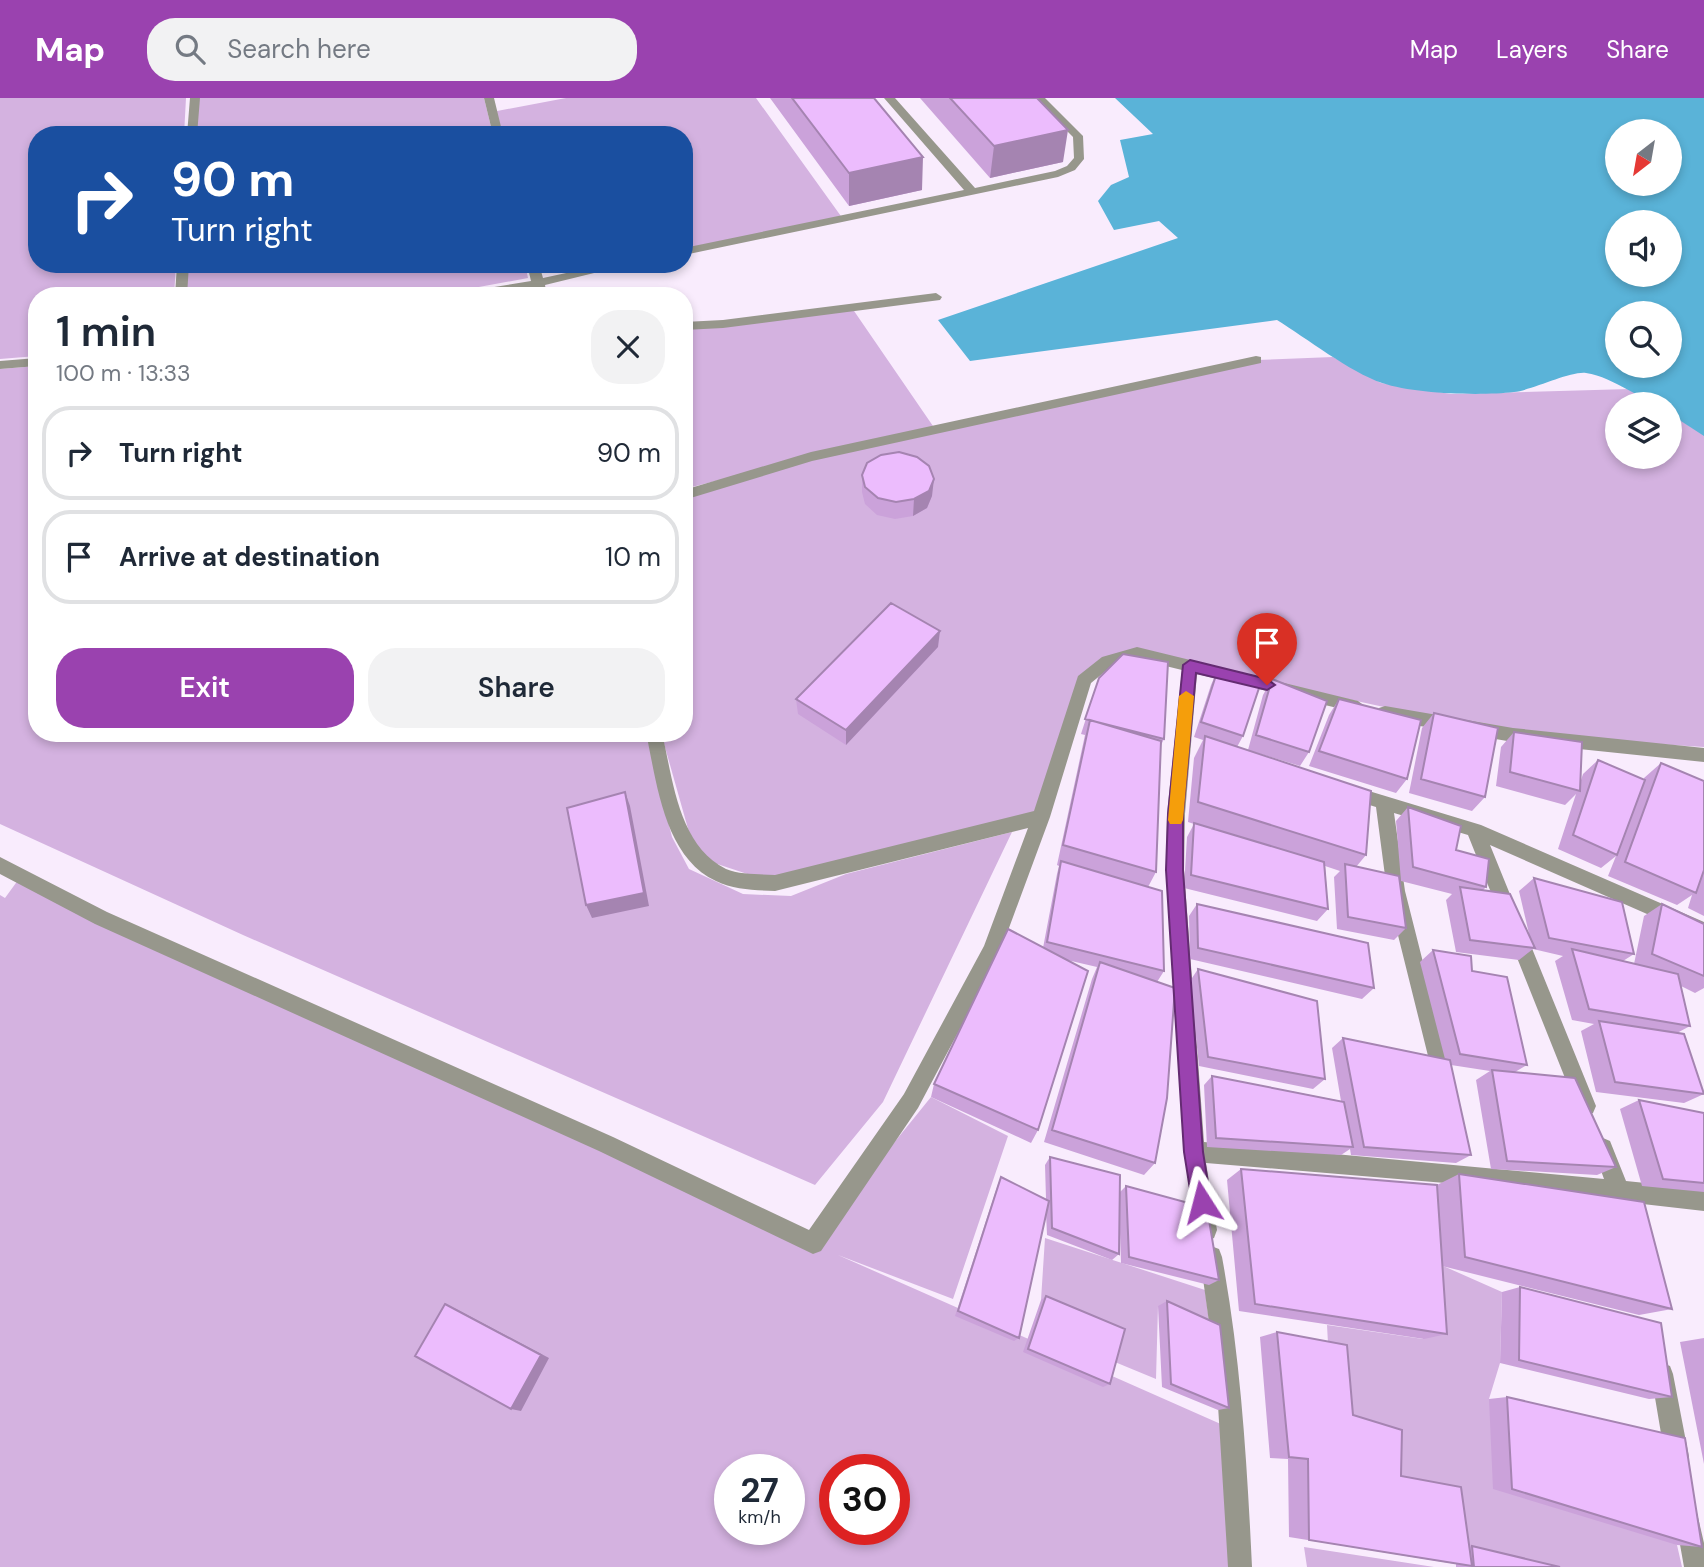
<!DOCTYPE html>
<html lang="en">
<head>
<meta charset="utf-8">
<style>
	body { margin:0; font-family:"DM Sans",sans-serif; background:#f2f2f3; color:#1f2937; height:100vh; display:flex; flex-direction:column; font-size:26px; white-space:nowrap }
	* { box-sizing:border-box; margin:0 }
	p { font-size:23px; color:#747a83 }
	.icon { flex:none; width:38px; height:38px; fill:none; stroke:currentColor; stroke-width:2; stroke-linecap:round; stroke-linejoin:round }
	.map { position:relative; flex:1; overflow:hidden }
	.panel { position:absolute; left:28px; top:189px; width:665px; height:455px; display:flex; flex-direction:column; background:#fff; border-radius:28px; box-shadow:0 4px 10px #0003 }
	.panel>* { flex:none }
	.top-card { position:absolute; left:28px; top:28px; width:665px; height:147px; border-radius:28px; box-shadow:0 4px 10px #0003; background:#1a4fa0; color:#fff; overflow:hidden }
	.needle { width:46px; rotate:211deg }
	.fabs { position:absolute; left:1605px; top:21px; display:grid; gap:14px }
	.fabs a { display:grid; place-items:center; width:77px; height:77px; border-radius:50%; background:#fff; box-shadow:0 4px 10px #0003; font-size:35px }
	.speed { position:absolute; left:714px; top:1356px; display:flex; gap:14px; font-size:35px; font-weight:700; text-align:center }
	.speed>* { display:grid; place-content:center; width:91px; height:91px; border-radius:50%; background:#fff; box-shadow:0 4px 10px #0003; line-height:1 }
	.speed small { font-size:18px; font-weight:400 }
	.speed .limit { border:10px solid #d22; background:#fff; color:#111 }
	.pin { position:absolute; display:grid; place-items:center; width:60px; height:60px; color:#fff; margin:-72px -30px; border-radius:50% 50% 50% 0; rotate:-45deg; box-shadow:0 0 7px #0007 }
	.pin .icon { rotate:45deg }
	.me { position:absolute; width:77px; margin:-38px; rotate:351deg; stroke-linejoin:round; filter:drop-shadow(0 0 5px #0008) }
	.turn { display:flex; align-items:center; gap:24px; height:147px; padding:0 28px; font-size:32px }
	.turn .icon { width:91px; height:91px; stroke-width:2.5 }
	.turn b { display:block; font-size:49px; line-height:60px }
	.round { display:grid; place-items:center; flex:none; width:74px; height:74px; border-radius:28px; background:#f2f2f3 }
	.summary { display:flex; align-items:center; justify-content:space-between; height:119px; padding:0 28px }
	h1 { font-size:42px; font-weight:600; line-height:52px }
	.cta { display:flex; gap:14px; margin-top:auto; padding:14px 28px }
	.cta a { flex:1; height:80px; border-radius:28px; background:#9a42af; color:#fff; font-size:28px; font-weight:600; line-height:80px; text-align:center }
	.cta a+a { background:#f2f2f3; color:#1f2937 }
	ul { padding:0; list-style:none }
	li { display:flex; align-items:center; gap:21px; height:94px; margin:0 14px 10px; padding:0 14px; border:4px solid #e0e1e3; border-radius:28px }
	li div { flex:1 }
	li b { display:block; font-size:26px }
	li em { font-style:normal }
	header { display:flex; align-items:center; gap:42px; box-sizing:border-box; height:98px; padding:0 35px; background:#9a42af; color:#fff }
	header strong { font-size:33px }
	nav { display:flex; gap:38px; margin-inline-start:auto; font-size:24px }
	.search { width:490px; height:63px; background:#f2f2f3; display:flex; align-items:center; gap:18px; box-sizing:border-box; padding:0 24px; border-radius:28px; color:#747a83; font-size:26px }
	.map>svg:first-child { display:block }
	.green { fill:#d4b2e0; fill-rule:evenodd }
	.water { fill:#5ab3d8; fill-rule:evenodd }
	.lines { fill:none; stroke-linecap:round; stroke-linejoin:round }
	.minor { fill:#97978c; fill-rule:evenodd }
	.wall { fill:#cba2da }
	.shaded-wall { fill:#a584b1 }
	.building { fill:#ecbcfd; stroke:#a584b1; stroke-width:2 }
	.route { fill:#9a42af; stroke:#642b72; stroke-width:2 }
	.slow { fill:#f59e0b }
</style>
</head>
<body>
<header>
<strong>Map</strong>
<div class="search"><svg class="icon" aria-label="search" viewBox="0 0 24 24"><circle cx="10" cy="10" r="6"/><path d="M15 15l6 6"/></svg>Search here</div>
<nav><a>Map</a><a>Layers</a><a>Share</a></nav>
</header>
<div class="map">
<svg width="1704" height="1469" viewBox="0 0 1704 1469">
	<rect width="100%" height="100%" fill="#f9ecfd"/>
	<path class="green" d="M0,0H186L184,37H37V166H176L174,198H37V258L0,261Z
		M197,0H484L493,37H194Z
		M566,0H756L843,121L684,154V37H500L492,14Z
		M184,166H525L528,180L430,198H182Z
		M852,210L935,331L1256,262L1333,259L1381,285L1451,296L1630,291L1654,306H1617V359H1670V316L1704,337V649L1513,637L1158,560L1111,559L1084,582L1041,719L775,785L696,759L661,635H684V397L787,365L684,391V228Z
		M37,268V635H646L672,739L689,771L743,796L791,798L846,776L1012,734L883,1004L815,1087L243,837L0,726V271Z
		M21,778L813,1145L931,999L1008,1038L953,1201L838,1157L1232,1331L1233,1469H0V797L5,800ZM730,1372H789V1432H730ZM835,1372H894V1432H835Z
		M1045,1140L1205,1192L1210,1231L1158,1208L1156,1281L1110,1262L1041,1202Z
		M1441,1167L1502,1194L1500,1265L1489,1301L1677,1447L1682,1469H1550L1454,1446L1378,1377L1332,1319L1327,1227L1423,1241Z
		M1304,1449L1434,1469H1307Z"/>
	<path class="water" d="M1115,0H1704V338L1670,316V306C1642,306 1615,279 1586,275C1570,273 1533,292 1514,294C1480,298 1415,296 1382,285C1350,274 1306,240 1277,222L970,263L938,222L1178,140L1159,123L1114,132L1098,103L1111,87L1129,79L1120,42L1153,36ZM1617,33H1670V86H1617ZM1617,124H1670V177H1617ZM1617,215H1670V268H1617Z"/>
	<g class="lines">
		<path class="minor" d="M190,0H200L197,37H187Z
			M484,0H494L503,37H493Z
			M884,0H895L975,90L1055,73L1067,68L1074,60L1073,39L1034,0H1045L1083,38L1084,61L1075,72L1058,79L684,157V150L964,92Z
			M177,166H189L187,198H175Z
			M527,166H539L543,180L608,166H631L545,187L547,198H535L533,189L485,198H457L463,194L531,183Z
			M936,195L942,199L940,202L723,230L684,232V224L723,222Z
			M1256,258L1261,259V265L812,363L684,402V392L811,354Z
			M37,260V268L0,271V263Z
			M1137,549L1358,603L1366,609L1358,615L1197,576L1185,716L1184,772L1204,1044L1604,1081L1593,1050L1596,1043L1603,1040L1610,1043L1626,1083L1704,1091V1113L1634,1105L1641,1122L1638,1130L1630,1133L1622,1130L1612,1103L1469,1087L1206,1065L1217,1132L1214,1140L1206,1143L1198,1140L1184,1054L1166,772L1167,716L1182,572L1137,561L1113,567L1091,585L1050,719L999,857L918,1010L821,1153L813,1156L599,1053L95,826L0,776V759L107,814L613,1039L809,1132L904,996L984,848L1028,730L775,793C755,792 734,792 716,783C664,759 657,685 646,635H662C673,681 678,747 726,771C740,777 760,776 775,777L1034,713L1078,578L1102,559Z
			M1385,608L1513,630L1704,650V664L1513,644L1385,622L1379,620L1377,615L1379,610Z
			M1349,687L1481,727L1704,824V841L1490,747L1596,1008L1593,1015L1586,1018L1579,1015L1468,737L1394,715L1405,793L1453,983L1450,990L1443,993L1436,990L1387,793L1376,709L1343,699L1340,694L1343,689Z
			M1211,1148L1219,1151L1222,1159C1241,1262 1247,1365 1252,1469H1228L1216,1275L1200,1159L1203,1151Z
			M1662,1265L1670,1268L1673,1276L1689,1359L1685,1367L1677,1371L1669,1367L1665,1359L1651,1276L1654,1268Z
			M1688,1412L1697,1415L1704,1445V1469H1684L1676,1424L1679,1415Z"/>
	</g>
	<path class="wall" d="M770,0H874L922,92L849,108Z
		M920,0H1037L1063,64L990,80Z
		M862,377L932,398L927,410L913,418L895,421L877,417L865,406L862,394Z
		M938,549L846,647L798,616L796,601Z
		M1218,571L1243,638L1237,649L1366,757L1356,769L1406,830L1394,842L1337,831L1334,779L1340,773L1325,768L1328,811L1317,823L1184,790L1187,739L1194,726L1188,724L1194,660L1203,642L1194,639L1211,587Z
		M1099,580L1164,641L1160,649L1156,774L1148,789L1164,873L1157,884L1155,1065L1144,1077L1044,1044L1092,881L1097,869L1067,862L1038,1032L1031,1045L931,999L934,986L1043,850L1057,776L1059,768L1057,767L1085,637L1081,636Z
		M1272,581L1309,654L1300,668L1248,652L1263,597Z
		M1339,601L1407,681L1396,695L1309,668L1329,617Z
		M1434,615L1485,699L1472,713L1409,695L1422,630Z
		M1514,634L1580,685L1583,676L1598,662L1644,682V680L1661,665L1704,683V818L1688,810L1692,797L1677,807L1608,778L1616,758L1601,770L1558,751L1576,696L1565,707L1496,688L1501,649Z
		M1408,709L1456,752L1486,789L1483,792L1530,840L1519,793L1534,780L1634,856L1623,863L1634,866L1644,818L1662,806L1704,826V890L1695,895L1681,888L1690,928L1677,935L1704,996L1684,1005L1596,994L1581,933L1594,926L1572,922L1555,863L1563,858L1533,851L1519,862L1456,854L1446,802L1452,796L1401,783L1396,723Z
		M1197,806L1374,890L1362,901L1190,861L1189,818Z
		M1433,852L1472,873L1527,967L1515,974L1616,1069L1597,1077L1491,1071L1476,982L1490,973L1451,967L1471,1057L1456,1065L1351,1057L1350,1051L1341,1057L1207,1049L1204,987L1212,978L1341,1003L1332,950L1343,940L1445,961L1420,864Z
		M1198,871L1325,981L1313,991L1199,968L1190,883Z
		M1639,1002L1704,1015V1094L1642,1088L1620,1011Z
		M1050,1059L1119,1095L1126,1088L1219,1182L1209,1187L1121,1165L1119,1105V1156L1112,1162L1047,1137L1046,1115L1019,1240L1014,1243L955,1218L998,1086L1001,1079L1046,1101L1045,1067Z
		M1241,1071L1437,1087L1459,1076L1672,1211L1639,1217L1442,1168L1447,1236L1424,1241L1239,1213L1227,1082Z
		M1520,1189L1672,1299L1649,1301L1500,1265L1502,1194Z
		M1046,1198L1110,1286L1103,1289L1023,1254L1041,1202Z
		M1167,1203L1229,1310L1218,1312L1162,1289L1158,1208Z
		M1277,1234L1353,1317L1401,1378L1469,1448L1560,1469H1456V1466L1289,1439L1288,1361L1270,1360L1260,1239Z
		M1704,1240V1366L1680,1244Z
		M1507,1299L1702,1449L1677,1447L1493,1391L1489,1301Z"/>
	<path class="shaded-wall" d="M1068,32L1063,64L990,80L994,48Z
		M923,59L922,92L849,108V75Z
		M934,381L932,398L927,410L913,418L914,401Z
		M940,533L938,549L846,647V632Z
		M625,694L630,708L649,808L592,820L586,807Z
		M445,1206L456,1211L549,1260L521,1313L511,1311Z"/>
	<path class="building" d="M792,0H874L923,59L849,75Z
		M950,0H1037L1068,32L994,48Z
		M899,354L917,359L929,368L934,381L929,393L914,401L896,404L878,400L865,389L862,377L867,365L881,357Z
		M891,505L940,533L846,632L796,601Z
		M1123,556L1168,564L1164,641L1085,621L1099,580Z
		M1218,571L1260,587L1243,638L1201,624Z
		M1272,581L1327,603L1309,654L1256,637Z
		M1339,601L1421,622L1407,681L1319,653Z
		M1434,615L1498,630L1485,699L1421,681Z
		M1090,622L1161,643L1156,774L1063,747Z
		M1514,634L1582,644L1580,693L1510,674Z
		M1205,638L1371,693L1366,757L1198,704Z
		M1598,662L1645,682L1617,757L1573,737Z
		M1661,665L1704,683V772L1696,795L1625,764Z
		M625,694L644,795L586,807L567,710Z
		M1408,709L1461,728L1456,752L1489,761L1486,789L1413,769Z
		M1194,725L1324,764L1328,811L1191,777Z
		M1061,763L1162,793L1164,873L1047,844Z
		M1345,766L1399,778L1406,830L1348,819Z
		M1534,780L1622,804L1634,856L1549,840Z
		M1460,789L1510,796L1535,850L1470,842Z
		M1197,806L1368,845L1374,890L1198,850Z
		M1662,806L1704,826V878L1652,856Z
		M1008,831L1088,873L1038,1032L934,986Z
		M1572,851L1678,876L1690,928L1589,911Z
		M1433,852L1471,858L1472,873L1507,879L1527,967L1460,956Z
		M1100,864L1175,890L1167,1000L1155,1065L1052,1032Z
		M1198,871L1317,903L1325,981L1208,959Z
		M1599,923L1684,936L1704,996L1615,984Z
		M1343,940L1450,962L1471,1057L1364,1049Z
		M1492,972L1575,980L1616,1069L1507,1063Z
		M1212,978L1344,1004L1353,1049L1216,1040Z
		M1639,1002L1704,1015V1085L1663,1081Z
		M1050,1059L1120,1077L1119,1156L1052,1130Z
		M1241,1071L1437,1087L1447,1236L1255,1206Z
		M1459,1076L1644,1104L1672,1211L1465,1159Z
		M1001,1079L1049,1103L1019,1240L958,1213Z
		M1126,1088L1207,1110L1219,1182L1129,1159Z
		M1520,1189L1661,1225L1672,1299L1519,1262Z
		M1046,1198L1125,1231L1110,1286L1028,1251Z
		M1167,1203L1220,1227L1229,1310L1171,1286Z
		M445,1206L541,1257L511,1311L415,1258Z
		M1277,1234L1347,1247L1353,1317L1402,1332L1401,1378L1461,1389L1472,1468L1309,1442L1308,1361L1289,1359Z
		M1507,1299L1685,1340L1702,1449L1512,1391Z
		M1472,1448L1560,1469H1474Z"/>
	<path class="route" d="M1190,562L1267,581L1275,587L1267,592L1196,575L1183,716V772L1203,1054L1211,1104L1208,1111L1202,1114L1195,1111L1192,1104L1184,1054L1166,772L1168,716L1183,567Z"/>
	<path class="slow" d="M1186,593L1194,598L1183,722L1181,726H1170L1168,722L1179,598Z"/>
</svg>
<div class="fabs">
<a><svg class="needle" viewBox="-14 -14 28 28"><path d="M0-13l5 13h-10z" fill="#e53935"/><path d="M0 13l5-13h-10z" fill="#747a83"/></svg></a>
<a><svg class="icon" aria-label="sound" viewBox="0 0 24 24"><path d="M4 9h4l5-4v14l-5-4H4zM17 9q2 3 0 6"/></svg></a>
<a><svg class="icon" aria-label="search" viewBox="0 0 24 24"><circle cx="10" cy="10" r="6"/><path d="M15 15l6 6"/></svg></a>
<a><svg class="icon" aria-label="layers" viewBox="0 0 24 24"><path d="M12 4l9 5-9 5-9-5zM3 14l9 5 9-5"/></svg></a>
</div>
<div class="speed"><div>27<small>km/h</small></div><div class="limit">30</div></div>
<div class="pin" style="left:1267px;top:587px;background:#d93025"><svg class="icon" aria-label="arrive" viewBox="0 0 24 24"><path d="M6 21V4h12l-3 4 3 4H6"/></svg></div>
<svg class="me" style="left:1202px;top:1104px" viewBox="-20 -20 40 40"><path d="M0-17L14 15 0 8-14 15z" fill="#9a42af" stroke="#fff" stroke-width="4"/></svg>
<div class="top-card">
<div class="turn"><svg class="icon" aria-label="right" viewBox="0 0 24 24"><path d="M7 20v-9h11M14 6l5 5-5 5"/></svg><div><b>90 m</b>Turn right</div></div>
</div>
<section class="panel">
<div class="summary"><div><h1>1 min</h1><p>100 m · 13:33</p></div><a class="round"><svg class="icon" aria-label="close" viewBox="0 0 24 24"><path d="M6 6l12 12M18 6L6 18"/></svg></a></div>
<ul>
<li><svg class="icon" aria-label="right" viewBox="0 0 24 24"><path d="M7 20v-9h11M14 6l5 5-5 5"/></svg><div><b>Turn right</b></div><em>90 m</em></li>
<li><svg class="icon" aria-label="arrive" viewBox="0 0 24 24"><path d="M6 21V4h12l-3 4 3 4H6"/></svg><div><b>Arrive at destination</b></div><em>10 m</em></li>
</ul>
<div class="cta"><a>Exit</a><a>Share</a></div>
</section>
</div>
</body>
</html>
